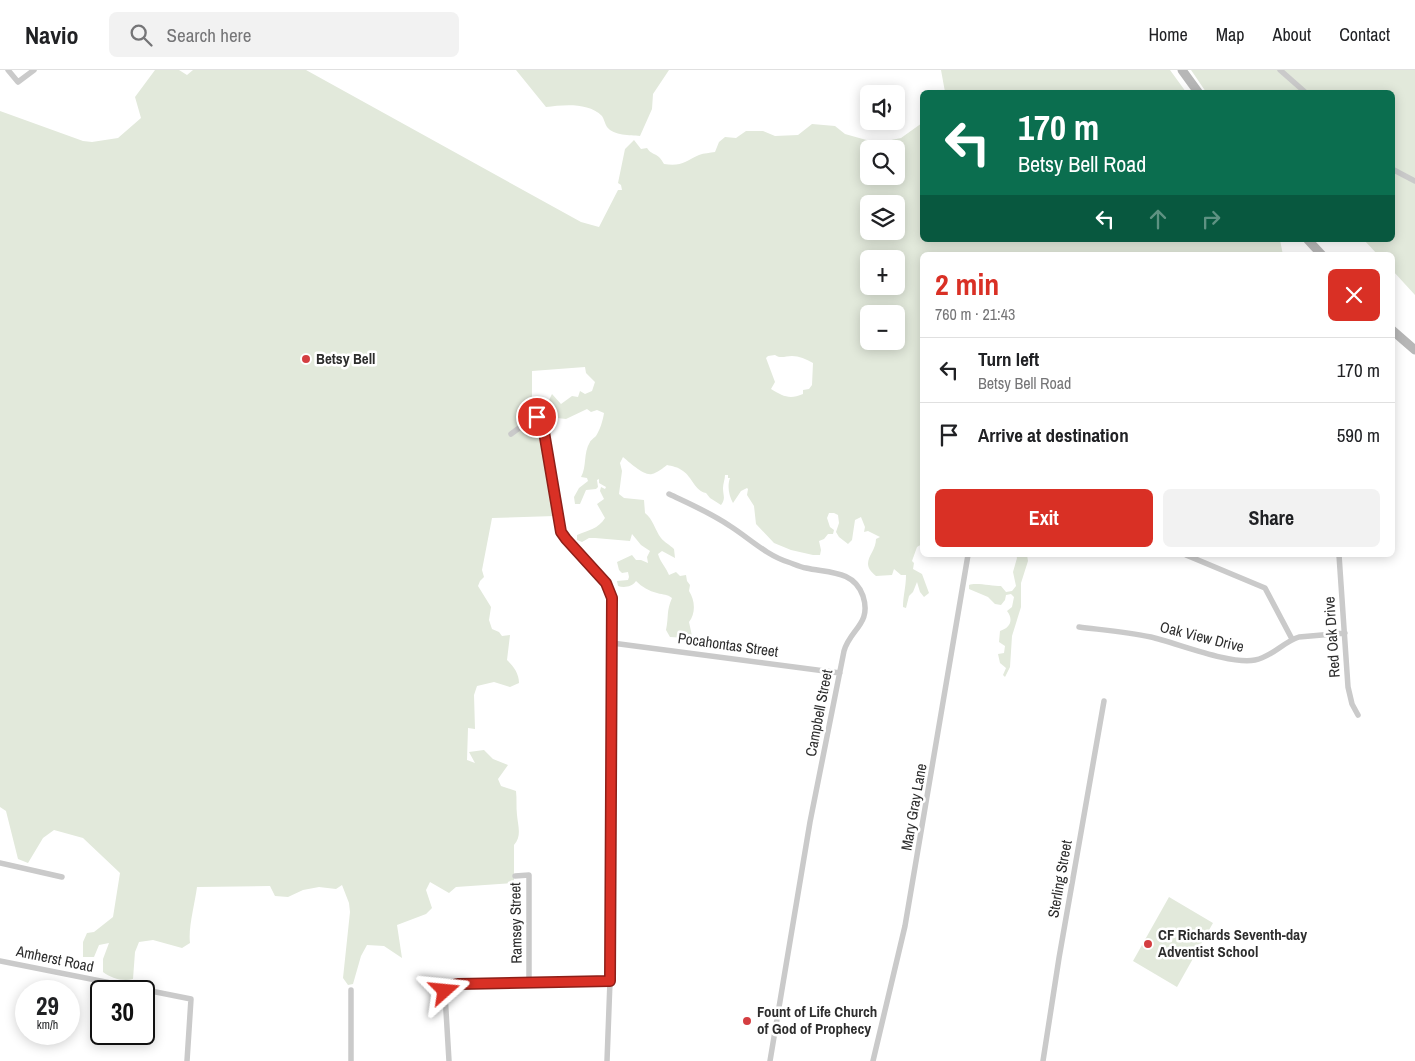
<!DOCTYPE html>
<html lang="en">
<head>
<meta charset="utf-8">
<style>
	body { margin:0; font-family:"Archivo Narrow",sans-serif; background:#f2f2f2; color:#202124; height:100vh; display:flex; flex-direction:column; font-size:19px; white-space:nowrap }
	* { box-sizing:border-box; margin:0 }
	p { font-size:16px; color:#757577 }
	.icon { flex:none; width:28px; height:28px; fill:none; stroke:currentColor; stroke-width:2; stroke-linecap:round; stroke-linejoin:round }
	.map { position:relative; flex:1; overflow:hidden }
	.side { position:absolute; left:920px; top:182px; width:475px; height:305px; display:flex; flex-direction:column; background:#fff; border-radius:8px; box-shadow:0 2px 12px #0003 }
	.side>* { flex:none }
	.top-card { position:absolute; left:920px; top:20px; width:475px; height:152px; border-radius:8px; box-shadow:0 2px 12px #0003; background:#0b6e4f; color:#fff; overflow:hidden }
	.buttons { position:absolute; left:860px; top:15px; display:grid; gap:10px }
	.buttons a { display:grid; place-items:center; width:45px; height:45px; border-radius:8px; background:#fff; box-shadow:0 2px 12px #0003; font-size:25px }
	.speed { position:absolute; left:15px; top:910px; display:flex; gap:10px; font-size:25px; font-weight:700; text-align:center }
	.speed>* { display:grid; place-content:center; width:65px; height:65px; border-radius:50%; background:#fff; box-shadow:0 2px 12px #0003; line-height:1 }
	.speed small { font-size:12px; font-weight:400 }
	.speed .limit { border:2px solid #111; border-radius:8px; background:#fff; color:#111 }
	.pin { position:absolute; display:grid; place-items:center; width:42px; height:42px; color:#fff; margin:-21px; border:2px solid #fff; border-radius:50%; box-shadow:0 1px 5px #0007 }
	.me { position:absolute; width:55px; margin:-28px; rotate:72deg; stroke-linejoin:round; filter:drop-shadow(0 0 4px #0008) }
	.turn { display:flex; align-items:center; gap:18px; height:105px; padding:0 15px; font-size:22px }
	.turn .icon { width:65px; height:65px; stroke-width:2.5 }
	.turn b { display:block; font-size:35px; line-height:42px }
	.lanes { display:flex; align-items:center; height:48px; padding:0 15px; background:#0003; justify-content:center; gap:25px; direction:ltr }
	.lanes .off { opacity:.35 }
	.round { display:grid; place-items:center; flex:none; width:52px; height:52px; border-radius:8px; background:#f2f2f2 }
	.overview { display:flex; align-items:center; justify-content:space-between; height:85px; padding:0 15px }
	h1 { font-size:30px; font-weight:700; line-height:38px; color:#d93025 }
	.cta { display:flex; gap:10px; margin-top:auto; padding:10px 15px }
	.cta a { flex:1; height:58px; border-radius:8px; background:#d93025; color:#fff; font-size:20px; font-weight:700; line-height:58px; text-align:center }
	.cta a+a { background:#f2f2f2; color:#202124 }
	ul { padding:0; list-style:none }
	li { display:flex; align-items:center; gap:15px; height:65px; padding:0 15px; border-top:1px solid #e0e0e0 }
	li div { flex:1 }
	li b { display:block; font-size:19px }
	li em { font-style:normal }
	header { display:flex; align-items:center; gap:30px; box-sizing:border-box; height:70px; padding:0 25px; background:#fff; border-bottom:1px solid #e0e0e0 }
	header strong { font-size:24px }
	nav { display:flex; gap:28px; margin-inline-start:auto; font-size:18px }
	.search { width:350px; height:45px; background:#f2f2f2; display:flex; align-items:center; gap:12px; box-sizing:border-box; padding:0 18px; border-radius:8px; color:#757577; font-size:19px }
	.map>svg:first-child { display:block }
	.green { fill:#e2e9db; fill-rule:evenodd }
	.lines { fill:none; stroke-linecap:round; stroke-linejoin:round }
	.street { stroke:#cacaca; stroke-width:5.5 }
	.secondary { stroke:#b7b7b7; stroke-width:9 }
	.route-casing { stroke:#8d1f18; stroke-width:12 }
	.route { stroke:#d93025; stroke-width:9 }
	.poi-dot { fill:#d43e41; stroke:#fff; stroke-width:2 }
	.labels { text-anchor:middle; stroke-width:5; stroke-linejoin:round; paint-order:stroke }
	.poi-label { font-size:15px; font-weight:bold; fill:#2d2d2d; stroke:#fff; text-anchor:start }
	.street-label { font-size:15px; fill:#2d2d2d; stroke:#fff }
</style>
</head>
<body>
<header>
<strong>Navio</strong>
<div class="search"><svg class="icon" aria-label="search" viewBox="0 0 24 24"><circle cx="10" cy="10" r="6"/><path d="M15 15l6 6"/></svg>Search here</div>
<nav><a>Home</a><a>Map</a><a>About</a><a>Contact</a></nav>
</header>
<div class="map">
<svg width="1415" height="991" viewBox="0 0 1415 991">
	<rect width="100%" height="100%" fill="#fff"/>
	<path class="green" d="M155,0H179L187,5L193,0H306L581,152L599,157L618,120H622L621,115L618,113L625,79L634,70L641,79L647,78C652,86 658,82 664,94C681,97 686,91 699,85C704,83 710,83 715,82L719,72L725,67L736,68L746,61H763L775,66L798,65L812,54L835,56L845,64L877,73L901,68L922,53V170H1280L1283,185H922V474L917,477L912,491L914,493L913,499L922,504L929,523L924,527L920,522L917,512L913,522L909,526L906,538L903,537C903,526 906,517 906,505H901L894,499L892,505L876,506C858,492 876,484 876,469L880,467L868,461L864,462L865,457L861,447L855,450L852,470L848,474L839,467L836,462L839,453L838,445L834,443H829L827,448L830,457L834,460L833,464H828L824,469L819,471L821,480L820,485H813L791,480L774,473L756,454L754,436L747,425L748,419L747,418L741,421L733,433C729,426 727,416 730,408H728V405H725C725,409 723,414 723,418C723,425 726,429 721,435L710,428L706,423C695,421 692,407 683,401C678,397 672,396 667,395C663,398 657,403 652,404C644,406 629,392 623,387L620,393L622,401L619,424L624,428L644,430L645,443C653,449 655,460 661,468C664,472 670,475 674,479L675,488L662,481L658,484C660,492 666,497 669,505L676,502L680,506L686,505L687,511L690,515L689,521C695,530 696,543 689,552L692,566L686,568L670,567L666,560C669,546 666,542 672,528C667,524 664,525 657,523C649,521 642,517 636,511C632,517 624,518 618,516L617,511L628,510L629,507L628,502L622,503L619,500L617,492L632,485L636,490H641L648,493L647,487L650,481L641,475L632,464L630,471L595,468H589L582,472L577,470V465C589,460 598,459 605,448L597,434L604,429L600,421L601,417L605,419L606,417L599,413V409L597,410L598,417L596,419L586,420L580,434H575L574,427L579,418L588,411L587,408L581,407C587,397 583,383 590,372C590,371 595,367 596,366C600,360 603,350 604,343L597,340L591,342L587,339L566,349L557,348L552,343L553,337L549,330L552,324L561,334L572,326L578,327L580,321L585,324L592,321L595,312L586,303L585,297L532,301V347L537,353L555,446L492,448L482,500L484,507L480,511L478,516L491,537L489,550L492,559L499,562L502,566L510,565L507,590C513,596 519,603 519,613L510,617L494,612L477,616L474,625L475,659L468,658L467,690L475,693L469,682L484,680L493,689L508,695L498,709L501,716L516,721C517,729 516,737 517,745C518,756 522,766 514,775V813L456,817L449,823L430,812L426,820L432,838L426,844L397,855L402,888L384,876L367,875L361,886L353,914L348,915L343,908L350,842L349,833L342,815L336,819L319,817L303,820L288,827L275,826L270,816L197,817C195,833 188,858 190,873L182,878L153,870L139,872L135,882L133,909C123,912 111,908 103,902V889L109,873L99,875L94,887H83V872L87,863L94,862L113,847L120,803L83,768L54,760L43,768L28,793L18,789L6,741L0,737V41L83,71L92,72L118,68L141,48L135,27ZM869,79H896V106H869ZM869,134H896V161H869ZM869,189H896V216H869ZM869,244H896V271H869ZM775,285C781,289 785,286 792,286C799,286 806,289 813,293L812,315L809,319L803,320V324C789,330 783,326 771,319L775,312L766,288L768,286Z
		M516,0H669L653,24L652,39L640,66C630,65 614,66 607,57C605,54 604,49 602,46C588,32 563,35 546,37Z
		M941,0H1170L1186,22H945Z
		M1191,0H1415V225L1393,201L1392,185H1378L1364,170H1392V22H1206Z
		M1016,485H1027L1028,491L1021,513V537L1012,566L1010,597L1005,607L1003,605L1006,598L1000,593L998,584L1004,583L1005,576L999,572L1000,561C1010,558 1014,550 1007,541L1012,537L1014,527L1011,524L1006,525L1005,530L1001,535L995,534L988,527L969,519V515C975,512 992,516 1001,516L1006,522L1012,521L1016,516L1013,502L1017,488Z
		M1169,827L1213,853L1177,917L1133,891Z"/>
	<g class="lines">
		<path class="street" d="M8,0L18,12L34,0
			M1280,0L1305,22
			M1392,99L1415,111
			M511,364L534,347L540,348L561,462L566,469L606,513L612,528L610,911L607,991
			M669,424C690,434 711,443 730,456C749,468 766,485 788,492C794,494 800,497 806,498C828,503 854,500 863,526C872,554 850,559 844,581L810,752L770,991
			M1186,485L1265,518L1292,569
			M1339,485L1348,617L1352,634L1358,645
			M1079,557C1103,560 1127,562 1151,567C1177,573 1231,595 1255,590C1272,587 1283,572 1299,567L1345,563
			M612,573L840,603
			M0,793L62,807
			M515,806L529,805V912
			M0,891L191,929L187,991
			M351,991V920
			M449,991L445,924V919L447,916L459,914L610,911
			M873,991L905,856L968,485
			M1043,991L1059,888L1104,631"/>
		<path class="secondary" d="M1182,0L1198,22
			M1308,170L1322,185
			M1392,260L1415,280"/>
	</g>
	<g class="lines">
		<g class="route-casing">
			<path id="route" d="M445,921L448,916L459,914L610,911L612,528L606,513L566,469L561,462L542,350L537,347"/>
		</g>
		<use href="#route" class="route"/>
	</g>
	<g class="poi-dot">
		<circle cx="306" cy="289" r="5"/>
		<circle cx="1148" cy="874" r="5"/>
		<circle cx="747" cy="951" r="5"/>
	</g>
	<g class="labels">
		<g class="poi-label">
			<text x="316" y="294">Betsy Bell</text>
			<text x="1158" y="870">CF Richards Seventh-day<tspan x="1158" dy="17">Adventist School</tspan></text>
			<text x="757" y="947">Fount of Life Church<tspan x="757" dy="17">of God of Prophecy</tspan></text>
		</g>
		<g class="street-label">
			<text transform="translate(1202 567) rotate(14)" y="5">Oak View Drive</text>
			<text transform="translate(1332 567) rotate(-94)" y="5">Red Oak Drive</text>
			<text transform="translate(728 575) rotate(8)" y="5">Pocahontas Street</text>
			<text transform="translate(819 643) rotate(-79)" y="5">Campbell Street</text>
			<text transform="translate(914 737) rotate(-80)" y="5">Mary Gray Lane</text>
			<text transform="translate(1060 809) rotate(-80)" y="5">Sterling Street</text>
			<text transform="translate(516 853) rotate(-91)" y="5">Ramsey Street</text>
			<text transform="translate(55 889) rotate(12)" y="5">Amherst Road</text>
		</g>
	</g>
</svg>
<div class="buttons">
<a><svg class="icon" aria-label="sound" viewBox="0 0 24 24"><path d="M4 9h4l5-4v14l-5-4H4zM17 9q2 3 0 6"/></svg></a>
<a><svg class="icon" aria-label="search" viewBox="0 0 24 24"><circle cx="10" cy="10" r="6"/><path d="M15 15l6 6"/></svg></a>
<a><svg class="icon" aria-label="layers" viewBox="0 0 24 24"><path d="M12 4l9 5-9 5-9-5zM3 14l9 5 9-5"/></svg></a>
<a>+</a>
<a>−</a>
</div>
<div class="speed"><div>29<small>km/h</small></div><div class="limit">30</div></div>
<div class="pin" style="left:537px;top:347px;background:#d93025"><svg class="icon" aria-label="arrive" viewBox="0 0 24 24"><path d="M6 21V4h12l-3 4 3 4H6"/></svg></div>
<svg class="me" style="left:445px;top:921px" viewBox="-20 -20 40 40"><path d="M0-17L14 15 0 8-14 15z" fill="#d93025" stroke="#fff" stroke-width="4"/></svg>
<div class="top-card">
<div class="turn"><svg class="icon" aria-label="left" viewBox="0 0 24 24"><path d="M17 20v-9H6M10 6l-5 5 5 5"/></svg><div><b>170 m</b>Betsy Bell Road</div></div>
<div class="lanes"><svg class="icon" aria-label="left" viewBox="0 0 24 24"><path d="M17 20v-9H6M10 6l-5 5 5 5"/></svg><svg class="icon off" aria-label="ahead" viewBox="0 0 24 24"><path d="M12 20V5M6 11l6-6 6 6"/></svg><svg class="icon off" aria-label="right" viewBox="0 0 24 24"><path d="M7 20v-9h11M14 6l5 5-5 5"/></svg></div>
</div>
<section class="side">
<div class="overview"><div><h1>2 min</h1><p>760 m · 21:43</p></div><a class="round" style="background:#d93025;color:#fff"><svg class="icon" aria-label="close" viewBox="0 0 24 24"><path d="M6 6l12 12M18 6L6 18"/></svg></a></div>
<ul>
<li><svg class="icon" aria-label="left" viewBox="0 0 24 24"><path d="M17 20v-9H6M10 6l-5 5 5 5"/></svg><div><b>Turn left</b><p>Betsy Bell Road</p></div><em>170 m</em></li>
<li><svg class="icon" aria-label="arrive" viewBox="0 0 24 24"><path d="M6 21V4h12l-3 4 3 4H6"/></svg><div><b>Arrive at destination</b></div><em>590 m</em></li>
</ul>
<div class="cta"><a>Exit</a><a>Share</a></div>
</section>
</div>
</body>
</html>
